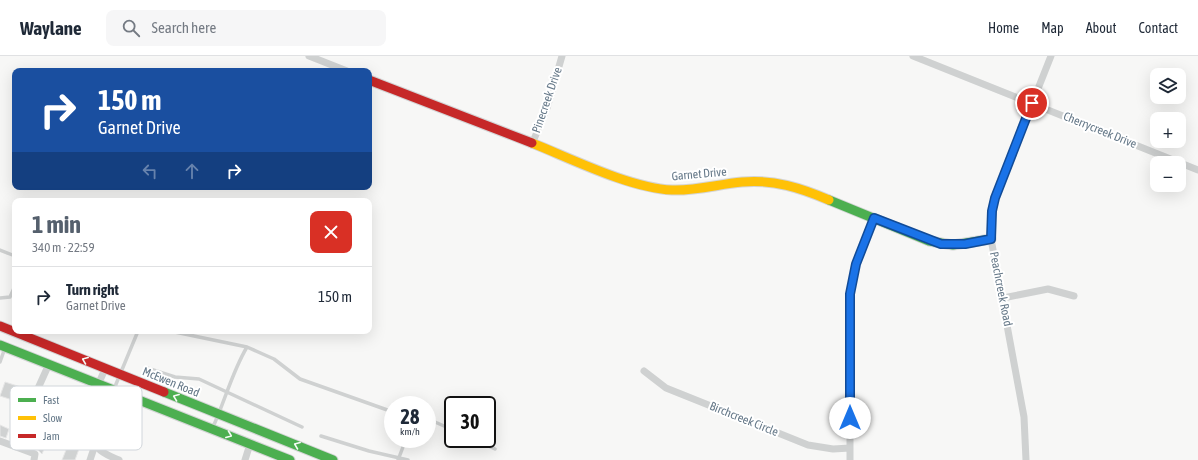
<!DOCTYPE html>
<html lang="en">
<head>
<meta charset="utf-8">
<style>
	body { margin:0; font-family:"Asap Condensed",sans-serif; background:#f6f6f7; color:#1f2937; height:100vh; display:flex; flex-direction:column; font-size:15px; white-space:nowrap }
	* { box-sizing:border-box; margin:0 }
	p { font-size:13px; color:#747a83 }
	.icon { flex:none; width:22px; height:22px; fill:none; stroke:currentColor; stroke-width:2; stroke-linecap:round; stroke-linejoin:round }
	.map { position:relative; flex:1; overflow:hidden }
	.details { position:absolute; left:12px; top:142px; width:360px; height:136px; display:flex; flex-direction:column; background:#fff; border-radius:8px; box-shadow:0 4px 16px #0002 }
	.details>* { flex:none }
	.hud { position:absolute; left:12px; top:12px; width:360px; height:122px; border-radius:8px; box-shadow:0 4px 16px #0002; background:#1a4fa0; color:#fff; overflow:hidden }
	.fabs { position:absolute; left:1150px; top:12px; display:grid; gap:8px }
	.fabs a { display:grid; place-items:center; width:36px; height:36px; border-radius:8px; background:#fff; box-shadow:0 4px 16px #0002; font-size:20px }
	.speed { position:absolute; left:384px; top:340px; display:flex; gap:8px; font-size:20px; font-weight:700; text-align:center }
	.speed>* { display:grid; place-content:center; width:52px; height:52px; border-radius:50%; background:#fff; box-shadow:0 4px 16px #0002; line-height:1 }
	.speed small { font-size:10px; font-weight:400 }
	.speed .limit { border:2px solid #111; border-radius:6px; background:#fff; color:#111 }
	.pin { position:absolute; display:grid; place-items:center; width:34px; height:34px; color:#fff; margin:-17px; border:2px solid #fff; border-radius:50%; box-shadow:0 1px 4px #0007 }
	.me { position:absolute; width:44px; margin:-22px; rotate:0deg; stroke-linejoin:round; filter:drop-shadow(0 0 3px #0008) }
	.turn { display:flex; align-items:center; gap:14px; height:84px; padding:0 20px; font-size:18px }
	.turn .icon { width:52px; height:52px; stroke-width:2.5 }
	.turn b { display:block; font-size:28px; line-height:34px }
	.lanes { display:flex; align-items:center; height:38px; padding:0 20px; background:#0003; justify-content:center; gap:20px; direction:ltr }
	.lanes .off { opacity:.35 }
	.round { display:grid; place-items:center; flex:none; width:42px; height:42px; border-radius:8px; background:#f6f6f7 }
	.head { display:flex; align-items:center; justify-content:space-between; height:68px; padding:0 20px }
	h1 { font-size:24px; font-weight:700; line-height:30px; color:#55606d }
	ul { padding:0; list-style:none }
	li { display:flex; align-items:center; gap:12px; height:60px; padding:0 20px; border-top:1px solid #e0e1e3 }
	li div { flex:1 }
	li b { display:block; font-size:15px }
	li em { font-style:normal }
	header { display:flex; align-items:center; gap:24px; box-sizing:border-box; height:56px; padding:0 20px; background:#fff; border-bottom:1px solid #e0e1e3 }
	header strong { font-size:19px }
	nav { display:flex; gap:22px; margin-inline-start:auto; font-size:14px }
	.search { width:280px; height:36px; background:#f6f6f7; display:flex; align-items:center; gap:10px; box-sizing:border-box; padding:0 14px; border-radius:8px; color:#747a83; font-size:15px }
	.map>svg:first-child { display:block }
	.building { fill:#d0d2d2; stroke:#e6e6e6 }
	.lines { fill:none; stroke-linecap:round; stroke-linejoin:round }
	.fast-casing { stroke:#d4d5d6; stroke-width:11 }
	.slow-casing { stroke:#d4d5d6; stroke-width:11 }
	.jam-casing { stroke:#d4d5d6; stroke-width:11 }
	.lane { stroke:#cfd1d1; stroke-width:3.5 }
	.street { stroke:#cfd1d1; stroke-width:7 }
	.fast { stroke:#4caf50; stroke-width:9 }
	.slow { stroke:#ffc107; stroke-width:9 }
	.jam { stroke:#c62828; stroke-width:9 }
	.oneway { stroke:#f6fbf6 }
	.route-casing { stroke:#114b97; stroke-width:10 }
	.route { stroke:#1a73e8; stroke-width:7 }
	.labels { text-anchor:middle; stroke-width:4; stroke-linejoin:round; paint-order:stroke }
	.street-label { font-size:12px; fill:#657888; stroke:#fff }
	.key { fill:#fff; stroke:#d1d6db; stroke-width:1 }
	.key-label { font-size:11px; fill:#657888 }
</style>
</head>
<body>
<header>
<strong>Waylane</strong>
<div class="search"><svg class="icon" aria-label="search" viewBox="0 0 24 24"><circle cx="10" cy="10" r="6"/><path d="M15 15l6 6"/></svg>Search here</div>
<nav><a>Home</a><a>Map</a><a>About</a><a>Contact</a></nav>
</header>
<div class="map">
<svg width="1198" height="404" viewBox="0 0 1198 404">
	<rect width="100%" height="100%" fill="#f7f7f6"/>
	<path class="building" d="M5,326L27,333L22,347L0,340Z
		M0,369L9,373L6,382L0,380Z
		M27,381L46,388L42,398L37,393L24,389Z
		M68,389L79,393L75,404H62Z"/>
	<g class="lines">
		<g class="fast-casing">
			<path id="fast" d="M829,144L929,185L953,189L991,183
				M0,289L290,404
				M164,336L333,404"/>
		</g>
		<g class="slow-casing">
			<path id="slow" d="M532,87C572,103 630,132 672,134C696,135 719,128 742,126C773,123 801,132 829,144"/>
		</g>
		<g class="jam-casing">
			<path id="jam" d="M369,24L532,87
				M0,270L164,336"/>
		</g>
		<path class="lane" d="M0,194L15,200
			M0,242L10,241L15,230
			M170,275L247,291L274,303L300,323L393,356
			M0,306L5,292
			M147,312L175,321L199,323L302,371
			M114,333L138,275
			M427,365L435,366L453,374
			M213,371C225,345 232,316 247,291
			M321,380L369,395L408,404
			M473,383L495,393
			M398,404L406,383"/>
		<path class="street" d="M309,0L347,15
			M913,0L1198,114
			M532,88L547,52L562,0
			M1003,242L1048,233L1074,240
			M105,313C96,333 78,372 98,392C103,398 112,401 119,404
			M644,315L666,332L808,389L833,393L850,392
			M21,370L49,308
			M0,385L35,398L34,404
			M90,404L95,389
			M245,404L250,388
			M850,404V238L856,208L874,162
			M1026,404L1024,361L991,183L992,155L995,141L1051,0"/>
		<use href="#fast" class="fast"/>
		<use href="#slow" class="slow"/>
		<use href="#jam" class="jam"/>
	</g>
	<defs><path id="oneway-chevron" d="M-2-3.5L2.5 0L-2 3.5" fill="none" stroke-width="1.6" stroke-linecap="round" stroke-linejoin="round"/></defs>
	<g class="oneway">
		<use href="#oneway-chevron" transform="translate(85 304) rotate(-158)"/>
		<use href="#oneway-chevron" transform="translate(176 341) rotate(-159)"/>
		<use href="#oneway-chevron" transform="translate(229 379) rotate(22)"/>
		<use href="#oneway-chevron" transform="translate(297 389) rotate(-158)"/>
	</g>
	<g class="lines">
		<g class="route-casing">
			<path id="route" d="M850,362V238L856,208L874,162L941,188H965L991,183L992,155L995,142L1032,47"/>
		</g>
		<use href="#route" class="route"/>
	</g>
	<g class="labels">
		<g class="street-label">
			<text transform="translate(547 44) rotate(-71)" y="4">Pinecreek Drive</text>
			<text transform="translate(1100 74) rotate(22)" y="4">Cherrycreek Drive</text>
			<text transform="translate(699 118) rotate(-5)" y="4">Garnet Drive</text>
			<text transform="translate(1001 233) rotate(79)" y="4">Peachcreek Road</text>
			<text transform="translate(171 326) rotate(22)" y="4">McEwen Road</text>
			<text transform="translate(744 363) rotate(22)" y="4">Birchcreek Circle</text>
		</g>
	</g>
	<rect x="10" y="330" width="132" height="64" rx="6" class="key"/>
	<rect x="18" y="342" width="18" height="4" fill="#4caf50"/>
	<rect x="18" y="360" width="18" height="4" fill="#ffc107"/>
	<rect x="18" y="378" width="18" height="4" fill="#c62828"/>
	<g class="key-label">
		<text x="43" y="348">Fast</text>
		<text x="43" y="366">Slow</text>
		<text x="43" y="384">Jam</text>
	</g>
</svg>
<div class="fabs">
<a><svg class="icon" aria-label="layers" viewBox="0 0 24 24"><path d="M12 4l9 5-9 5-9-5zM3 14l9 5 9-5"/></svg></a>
<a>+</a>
<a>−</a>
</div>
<div class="speed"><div>28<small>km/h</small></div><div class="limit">30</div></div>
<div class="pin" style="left:1032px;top:47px;background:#d93025"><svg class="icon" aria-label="arrive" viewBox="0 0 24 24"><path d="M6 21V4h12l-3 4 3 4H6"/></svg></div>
<svg class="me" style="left:850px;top:362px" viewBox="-20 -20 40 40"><circle r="19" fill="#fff"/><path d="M0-13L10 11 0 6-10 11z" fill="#1a73e8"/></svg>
<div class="hud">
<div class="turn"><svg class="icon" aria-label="right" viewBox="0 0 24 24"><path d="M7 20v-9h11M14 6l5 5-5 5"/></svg><div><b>150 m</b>Garnet Drive</div></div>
<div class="lanes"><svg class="icon off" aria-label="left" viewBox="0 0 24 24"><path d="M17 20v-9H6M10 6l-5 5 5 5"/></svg><svg class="icon off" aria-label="ahead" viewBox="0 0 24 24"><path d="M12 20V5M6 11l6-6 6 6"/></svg><svg class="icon" aria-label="right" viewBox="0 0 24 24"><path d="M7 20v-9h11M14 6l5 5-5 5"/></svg></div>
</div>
<section class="details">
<div class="head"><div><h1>1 min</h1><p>340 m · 22:59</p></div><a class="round" style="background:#d93025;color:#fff"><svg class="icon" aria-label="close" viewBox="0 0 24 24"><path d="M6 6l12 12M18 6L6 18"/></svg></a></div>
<ul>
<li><svg class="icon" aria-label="right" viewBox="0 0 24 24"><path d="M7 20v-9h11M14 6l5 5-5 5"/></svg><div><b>Turn right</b><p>Garnet Drive</p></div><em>150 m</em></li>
</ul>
</section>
</div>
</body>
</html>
